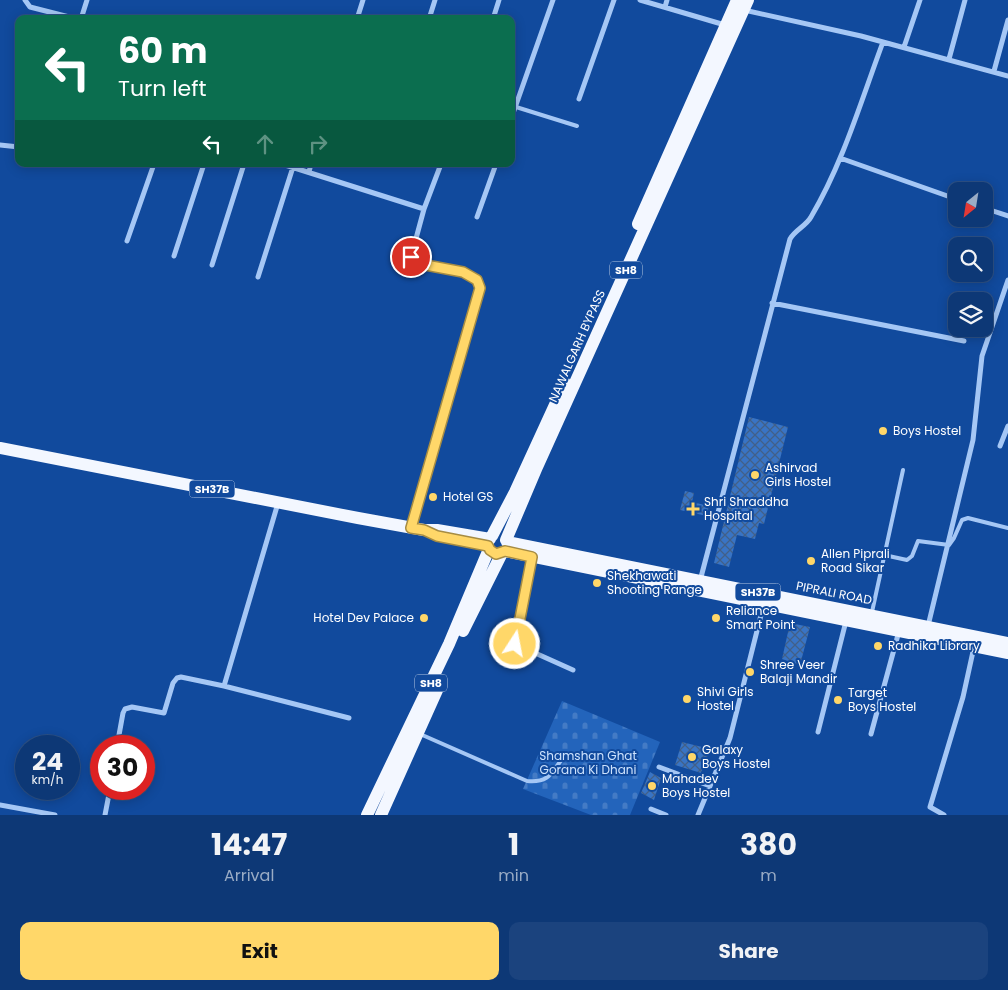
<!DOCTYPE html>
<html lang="en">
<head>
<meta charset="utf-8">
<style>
	body { margin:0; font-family:Poppins,sans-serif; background:#1b437e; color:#f1f3f6; height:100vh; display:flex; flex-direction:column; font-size:19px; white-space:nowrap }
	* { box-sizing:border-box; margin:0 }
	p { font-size:16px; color:#9aacc5 }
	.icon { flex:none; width:28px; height:28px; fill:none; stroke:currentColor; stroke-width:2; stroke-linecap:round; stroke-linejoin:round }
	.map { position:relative; height:815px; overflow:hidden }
	.drawer { display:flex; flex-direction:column; background:#0d3876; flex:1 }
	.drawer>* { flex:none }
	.guide { position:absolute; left:15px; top:15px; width:500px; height:152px; border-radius:10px; box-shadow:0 2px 12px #0003,0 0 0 1px #2d5288; background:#0b6e4f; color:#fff; overflow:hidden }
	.needle { width:32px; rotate:210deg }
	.controls { position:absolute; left:948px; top:182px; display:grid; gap:10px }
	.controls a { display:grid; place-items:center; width:45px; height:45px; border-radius:10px; background:#0d3876; box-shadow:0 2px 12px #0003,0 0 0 1px #2d5288; font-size:25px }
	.speed { position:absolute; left:15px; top:735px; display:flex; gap:10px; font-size:25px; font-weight:700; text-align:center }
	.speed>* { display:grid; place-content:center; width:65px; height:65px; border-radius:50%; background:#0d3876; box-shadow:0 2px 12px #0003,0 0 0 1px #2d5288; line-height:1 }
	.speed small { font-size:12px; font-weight:400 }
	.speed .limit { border:8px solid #d22; background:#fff; color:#111 }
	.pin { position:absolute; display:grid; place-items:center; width:42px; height:42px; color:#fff; margin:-21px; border:2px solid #fff; border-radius:50%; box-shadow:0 1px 5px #0007 }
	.me { position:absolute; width:55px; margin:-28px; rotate:11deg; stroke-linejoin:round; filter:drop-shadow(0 0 4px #0008) }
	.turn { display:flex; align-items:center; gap:18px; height:105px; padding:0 20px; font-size:22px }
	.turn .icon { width:65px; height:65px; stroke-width:2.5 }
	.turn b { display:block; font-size:35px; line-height:42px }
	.lanes { display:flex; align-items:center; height:48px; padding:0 20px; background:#0003; justify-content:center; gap:25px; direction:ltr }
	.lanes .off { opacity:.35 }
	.eta { display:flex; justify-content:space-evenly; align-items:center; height:85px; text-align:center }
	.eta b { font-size:30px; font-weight:700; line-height:35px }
	.cta { display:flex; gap:10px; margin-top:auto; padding:10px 20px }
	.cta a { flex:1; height:58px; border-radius:10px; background:#ffd769; color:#111; font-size:20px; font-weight:700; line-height:58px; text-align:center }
	.cta a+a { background:#1b437e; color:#f1f3f6 }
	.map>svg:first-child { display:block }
	.cemetery { fill:url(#cemetery-stones) }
	.building { fill:url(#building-cross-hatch) }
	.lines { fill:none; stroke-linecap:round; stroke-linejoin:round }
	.lane { stroke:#a5c7f5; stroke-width:4 }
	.street { stroke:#a5c7f5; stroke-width:5 }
	.primary { stroke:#f3f7ff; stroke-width:12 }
	.route-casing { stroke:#a68c44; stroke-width:12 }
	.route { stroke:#ffd769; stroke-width:9 }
	.poi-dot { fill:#ffd769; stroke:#114a9d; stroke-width:2 }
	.labels { text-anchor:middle; stroke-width:4; stroke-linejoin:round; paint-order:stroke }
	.shield { fill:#114a9d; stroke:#b8c9e2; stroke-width:1 }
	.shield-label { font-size:11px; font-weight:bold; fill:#fff }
	.street-label { font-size:12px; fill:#fff; stroke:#114a9d }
	.poi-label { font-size:12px; fill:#fff; stroke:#114a9d; text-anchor:start }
	.park-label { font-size:12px; fill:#cee3fe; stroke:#114a9d }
</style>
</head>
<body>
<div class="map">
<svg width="1008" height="815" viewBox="0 0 1008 815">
	<defs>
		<pattern id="cemetery-stones" width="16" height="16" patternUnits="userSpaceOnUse" patternTransform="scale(1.25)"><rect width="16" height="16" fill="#2364bb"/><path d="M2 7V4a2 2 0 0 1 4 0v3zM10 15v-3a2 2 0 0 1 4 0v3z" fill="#447bc5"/></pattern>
		<pattern id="building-cross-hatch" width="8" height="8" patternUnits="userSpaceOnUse" patternTransform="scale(1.25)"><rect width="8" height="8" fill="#3974c4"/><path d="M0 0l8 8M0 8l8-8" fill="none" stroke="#426088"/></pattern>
	</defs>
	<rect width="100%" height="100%" fill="#114a9d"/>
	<path class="cemetery" d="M562,701L660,742L630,815H591L523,789Z"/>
	<path class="building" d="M749,417L788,427L764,524L759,523L755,539L737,535L729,567L714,563Z
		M685,491L694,493L692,502L709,506L707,516L680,510Z
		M790,623L810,627L800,665L782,659Z
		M682,742L710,749L701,773L675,765Z
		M650,772L661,778L654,800L641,793Z"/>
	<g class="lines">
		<path class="lane" d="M516,107L577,126
			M884,555L907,560L912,556L918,541L949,545L954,538L962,520L968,518L1008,528
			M872,612L903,470
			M420,734L527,781C548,783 551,774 562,759"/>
		<path class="street" d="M25,0L30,7L77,19
			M640,0L725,25
			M665,7L667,0
			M744,10L861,36L1008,76
			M81,19L87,0
			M357,19L363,0
			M429,19L435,0
			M493,19L499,0
			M904,47L920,0
			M949,59L965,0
			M994,71L1008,20
			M579,99L614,0
			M511,119L553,0
			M0,145L19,147
			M840,158L956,199
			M282,164L424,209
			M309,172L311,164
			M984,208L1008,216
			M477,217L496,164
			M127,241L154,164
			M174,256L204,164
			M212,265L244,164
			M258,277L293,167
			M772,303L964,341
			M1000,446L1008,426
			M411,527L480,288L477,280L463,272L415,263L411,257L424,209L441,164
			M532,557L515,644L573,670
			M700,581L790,239C795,230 806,226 811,217C843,163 861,101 883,42
			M928,626L973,440L982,356L1008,280
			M224,686L349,718
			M818,732L846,621
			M871,734L899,631
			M117,746L123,713L125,709L132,707L164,713L173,683L177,678L181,677L224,686L278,503
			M659,767L710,786
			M0,805L55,815
			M651,809L666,815
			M105,815L110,789
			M698,815L730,738L764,603
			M944,815L930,807L963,697L974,647"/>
		<path class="primary" d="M638,224L737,0
			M0,448L358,518L424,530H437L490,539
			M492,536L515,492L565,383
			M506,540L537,467L748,0
			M507,542L1008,643
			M505,551L1008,653
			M463,631L502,553
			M367,815L449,644L489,549
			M381,815L438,688"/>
	</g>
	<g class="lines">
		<g class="route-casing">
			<path id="route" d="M411,257L415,263L463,272L477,280L480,288L411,528L424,530L437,536L488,546L490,550L496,554L505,551L532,557L515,644"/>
		</g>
		<use href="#route" class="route"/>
	</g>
	<g class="poi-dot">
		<circle cx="883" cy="431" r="5"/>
		<circle cx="755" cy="475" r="5"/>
		<circle cx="433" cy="497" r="5"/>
		<path d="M690.5 501.5h5v5h5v5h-5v5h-5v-5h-5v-5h5z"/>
		<circle cx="811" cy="561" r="5"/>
		<circle cx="597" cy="583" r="5"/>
		<circle cx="424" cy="618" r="5"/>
		<circle cx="716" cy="618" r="5"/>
		<circle cx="878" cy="646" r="5"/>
		<circle cx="750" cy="672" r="5"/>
		<circle cx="687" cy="699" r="5"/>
		<circle cx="838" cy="700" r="5"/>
		<circle cx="692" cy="757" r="5"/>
		<circle cx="652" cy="786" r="5"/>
	</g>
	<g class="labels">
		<g class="shield">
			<rect x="610" y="261.5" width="32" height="17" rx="4"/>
			<rect x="189.5" y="480.5" width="45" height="17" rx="4"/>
			<rect x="735.5" y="583.5" width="45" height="17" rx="4"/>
			<rect x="415" y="674.5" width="32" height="17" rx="4"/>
		</g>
		<g class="shield-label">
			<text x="626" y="274">SH8</text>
			<text x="212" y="493">SH37B</text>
			<text x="758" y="596">SH37B</text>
			<text x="431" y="687">SH8</text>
		</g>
		<g class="street-label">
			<text transform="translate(577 346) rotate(-66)" y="4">NAWALGARH BYPASS</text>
			<text transform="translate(834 593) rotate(11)" y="4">PIPRALI ROAD</text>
		</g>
		<g class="poi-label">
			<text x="893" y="435">Boys Hostel</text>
			<text x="765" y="472">Ashirvad<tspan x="765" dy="14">Girls Hostel</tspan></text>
			<text x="443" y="501">Hotel GS</text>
			<text x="704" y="506">Shri Shraddha<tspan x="704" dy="14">Hospital</tspan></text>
			<text x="821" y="558">Allen Piprali<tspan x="821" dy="14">Road Sikar</tspan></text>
			<text x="607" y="580">Shekhawati<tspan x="607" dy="14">Shooting Range</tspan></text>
			<text x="726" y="615">Reliance<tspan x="726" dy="14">Smart Point</tspan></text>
			<text x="414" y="622" text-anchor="end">Hotel Dev Palace</text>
			<text x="888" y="650">Radhika Library</text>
			<text x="760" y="669">Shree Veer<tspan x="760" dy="14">Balaji Mandir</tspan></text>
			<text x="697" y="696">Shivi Girls<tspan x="697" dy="14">Hostel</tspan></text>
			<text x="848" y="697">Target<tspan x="848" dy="14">Boys Hostel</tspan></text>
			<text x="702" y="754">Galaxy<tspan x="702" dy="14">Boys Hostel</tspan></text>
			<text x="662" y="783">Mahadev<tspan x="662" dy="14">Boys Hostel</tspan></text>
		</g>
		<g class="park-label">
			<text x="588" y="760">Shamshan Ghat<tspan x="588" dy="14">Gorana Ki Dhani</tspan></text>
		</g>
	</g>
</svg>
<div class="controls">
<a><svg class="needle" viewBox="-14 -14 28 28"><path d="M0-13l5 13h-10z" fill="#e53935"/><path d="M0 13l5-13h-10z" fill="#9aacc5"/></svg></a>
<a><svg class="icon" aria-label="search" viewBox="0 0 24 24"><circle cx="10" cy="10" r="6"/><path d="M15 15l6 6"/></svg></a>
<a><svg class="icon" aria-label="layers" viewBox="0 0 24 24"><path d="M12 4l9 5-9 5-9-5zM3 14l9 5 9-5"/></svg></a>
</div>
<div class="speed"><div>24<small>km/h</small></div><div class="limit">30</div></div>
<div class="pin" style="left:411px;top:257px;background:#d93025"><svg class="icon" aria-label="arrive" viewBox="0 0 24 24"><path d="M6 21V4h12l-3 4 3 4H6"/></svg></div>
<svg class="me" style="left:515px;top:644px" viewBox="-20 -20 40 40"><circle r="17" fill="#ffd769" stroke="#fff" stroke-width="3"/><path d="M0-11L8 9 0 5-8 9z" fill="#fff"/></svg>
<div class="guide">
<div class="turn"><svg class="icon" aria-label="left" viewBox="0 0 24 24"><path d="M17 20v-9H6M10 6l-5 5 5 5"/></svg><div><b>60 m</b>Turn left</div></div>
<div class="lanes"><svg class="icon" aria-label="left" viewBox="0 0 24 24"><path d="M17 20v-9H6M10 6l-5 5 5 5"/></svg><svg class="icon off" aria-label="ahead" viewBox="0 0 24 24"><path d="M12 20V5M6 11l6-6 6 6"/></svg><svg class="icon off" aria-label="right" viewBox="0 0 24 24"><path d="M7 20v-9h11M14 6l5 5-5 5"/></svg></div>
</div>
</div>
<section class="drawer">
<div class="eta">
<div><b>14:47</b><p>Arrival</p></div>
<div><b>1</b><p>min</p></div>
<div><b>380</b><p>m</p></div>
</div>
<div class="cta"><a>Exit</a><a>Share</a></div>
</section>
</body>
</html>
